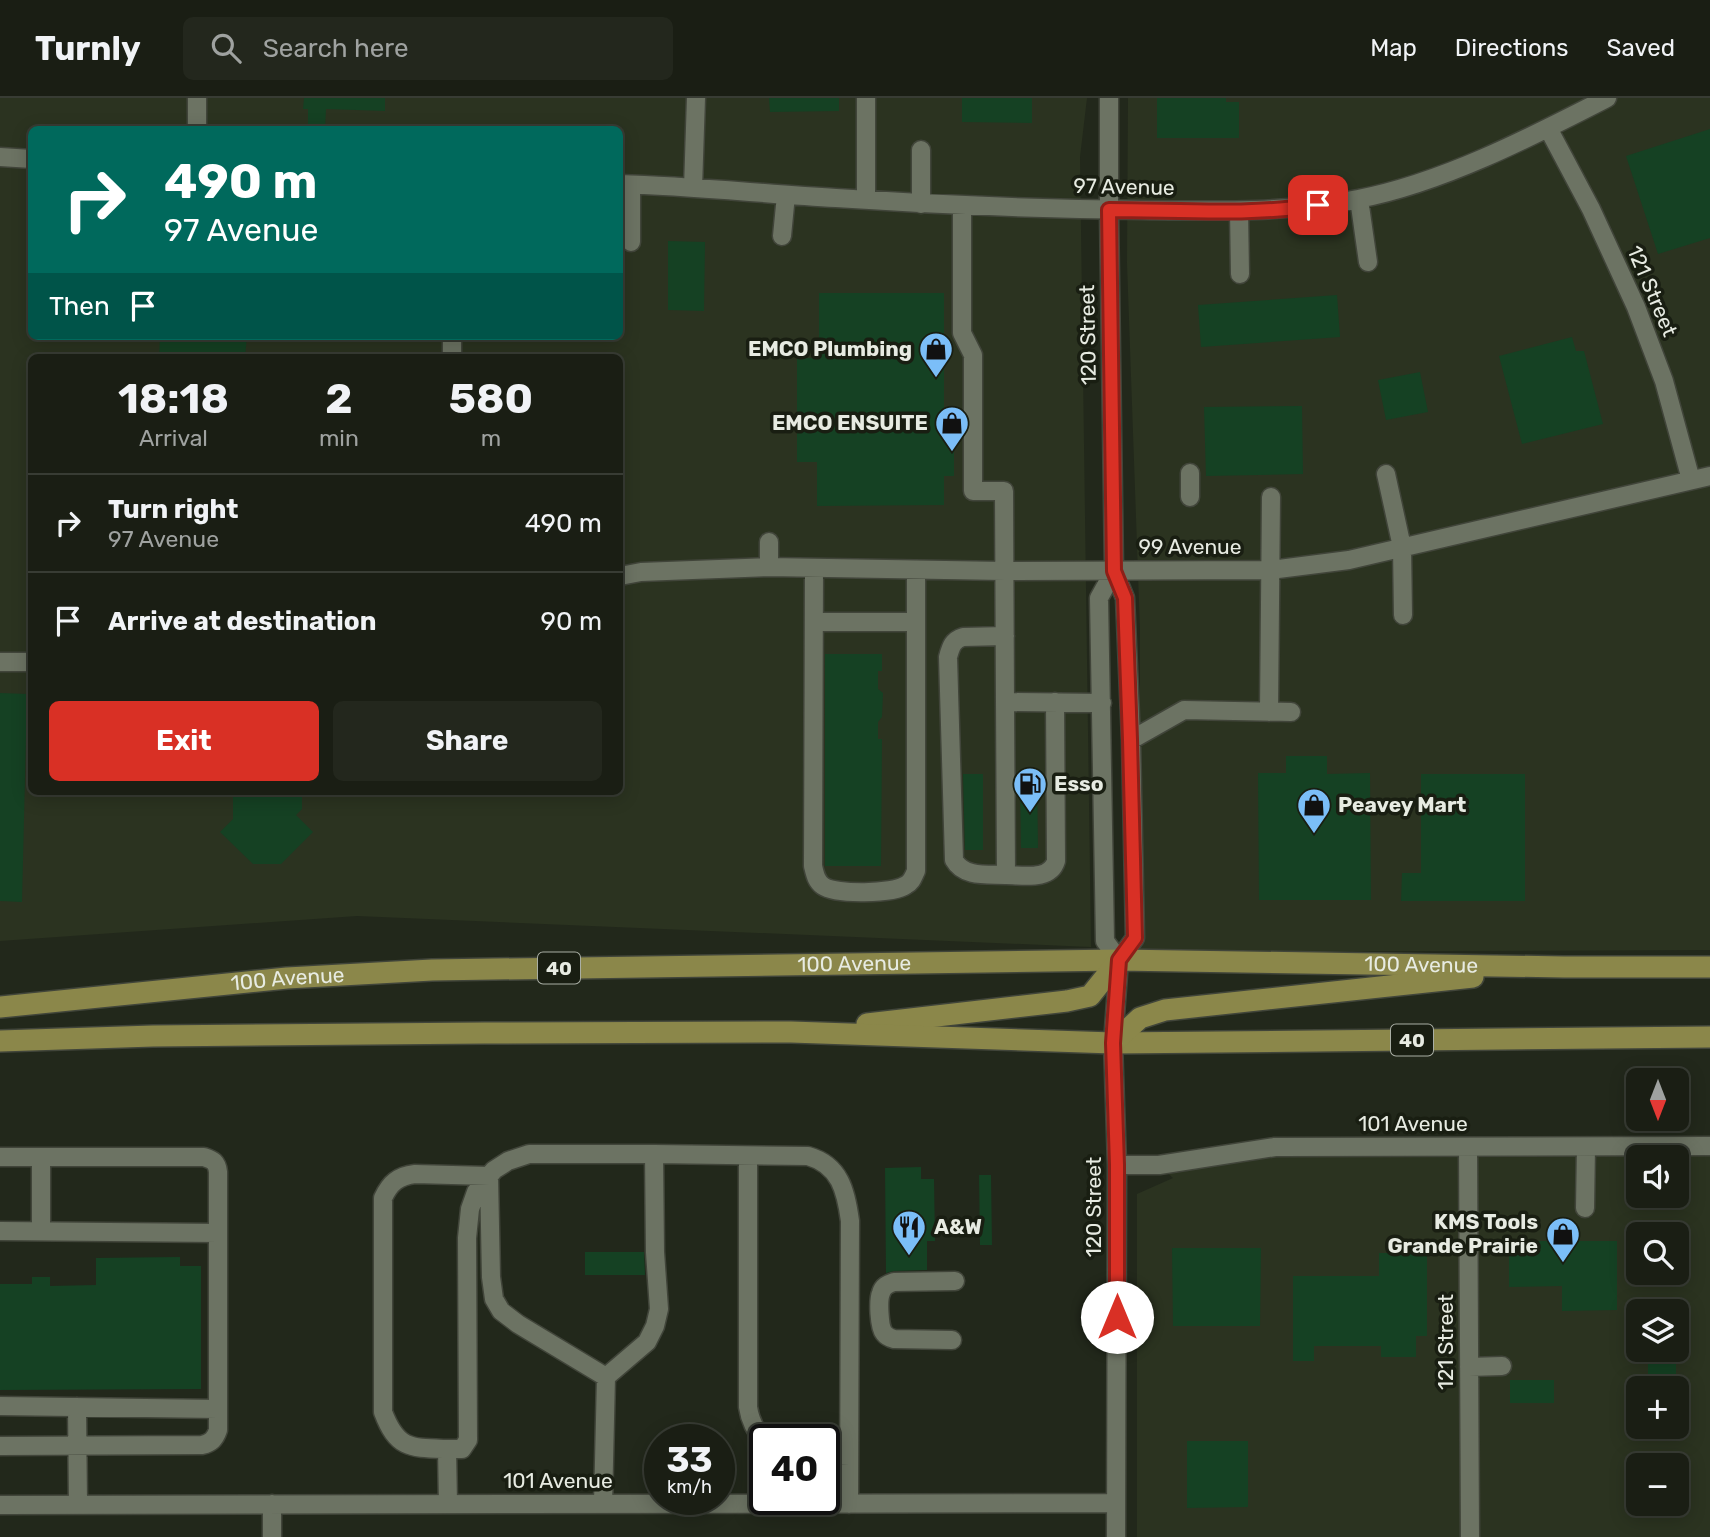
<!DOCTYPE html>
<html lang="en">
<head>
<meta charset="utf-8">
<style>
	body { margin:0; font-family:Rubik,sans-serif; background:#23271d; color:#f1f3f6; height:100vh; display:flex; flex-direction:column; font-size:26px; white-space:nowrap }
	* { box-sizing:border-box; margin:0 }
	p { font-size:23px; color:#9fa2a0 }
	.icon { flex:none; width:38px; height:38px; fill:none; stroke:currentColor; stroke-width:2; stroke-linecap:round; stroke-linejoin:round }
	.map { position:relative; flex:1; overflow:hidden }
	.panel { position:absolute; left:28px; top:256px; width:595px; height:441px; display:flex; flex-direction:column; background:#1a1e14; border-radius:10px; box-shadow:0 4px 18px #0003,0 0 0 2px #383c34 }
	.panel>* { flex:none }
	.banner { position:absolute; left:28px; top:28px; width:595px; height:214px; border-radius:10px; box-shadow:0 4px 18px #0003,0 0 0 2px #383c34; background:#00695c; color:#fff; overflow:hidden }
	.needle { width:46px; rotate:180deg }
	.controls { position:absolute; left:1626px; top:970px; display:grid; gap:14px }
	.controls a { display:grid; place-items:center; width:63px; height:63px; border-radius:10px; background:#1a1e14; box-shadow:0 4px 18px #0003,0 0 0 2px #383c34; font-size:35px }
	.speed { position:absolute; left:644px; top:1326px; display:flex; gap:14px; font-size:35px; font-weight:700; text-align:center }
	.speed>* { display:grid; place-content:center; width:91px; height:91px; border-radius:50%; background:#1a1e14; box-shadow:0 4px 18px #0003,0 0 0 2px #383c34; line-height:1 }
	.speed small { font-size:18px; font-weight:400 }
	.speed .limit { border:4px solid #111; border-radius:10px; background:#fff; color:#111 }
	.pin { position:absolute; display:grid; place-items:center; width:60px; height:60px; color:#fff; margin:-30px; border-radius:14px; box-shadow:0 4px 10px #0006 }
	.me { position:absolute; width:77px; margin:-38px; rotate:0deg; stroke-linejoin:round; filter:drop-shadow(0 0 5px #0008) }
	.turn { display:flex; align-items:center; gap:24px; height:147px; padding:0 21px; font-size:32px }
	.turn .icon { width:91px; height:91px; stroke-width:2.5 }
	.turn b { display:block; font-size:49px; line-height:60px }
	.then { display:flex; align-items:center; height:66px; padding:0 21px; background:#0003; gap:14px; font-size:26px }
	.eta { display:flex; justify-content:space-evenly; align-items:center; height:119px; text-align:center }
	.eta b { font-size:42px; font-weight:700; line-height:49px }
	.cta { display:flex; gap:14px; margin-top:auto; padding:14px 21px }
	.cta a { flex:1; height:80px; border-radius:10px; background:#d93025; color:#fff; font-size:28px; font-weight:700; line-height:80px; text-align:center }
	.cta a+a { background:#23271d; color:#f1f3f6 }
	ul { padding:0; list-style:none }
	li { display:flex; align-items:center; gap:21px; height:98px; padding:0 21px; border-top:2px solid #383c34 }
	li div { flex:1 }
	li b { display:block; font-size:26px }
	li em { font-style:normal }
	header { display:flex; align-items:center; gap:42px; box-sizing:border-box; height:98px; padding:0 35px; background:#1a1e14; border-bottom:2px solid #383c34 }
	header strong { font-size:33px }
	nav { display:flex; gap:38px; margin-inline-start:auto; font-size:24px }
	.search { width:490px; height:63px; background:#23271d; display:flex; align-items:center; gap:18px; box-sizing:border-box; padding:0 24px; border-radius:10px; color:#9fa2a0; font-size:26px }
	.map>svg:first-child { display:block }
	.built { fill:#2b3320; fill-rule:evenodd }
	.building { fill:#154123 }
	.lines { fill:none; stroke-linecap:round; stroke-linejoin:round }
	.minor-casing { stroke:#41453a; stroke-width:21 }
	.major-casing { stroke:#41453a; stroke-width:24 }
	.minor { stroke:#6c7363; stroke-width:18 }
	.major { stroke:#8b874a; stroke-width:21 }
	.route-casing { stroke:#8d1f18; stroke-width:18 }
	.route { stroke:#d93025; stroke-width:12 }
	.labels { text-anchor:middle; stroke-width:7; stroke-linejoin:round; paint-order:stroke }
	.shield { fill:#191e12; stroke:#a9aea4; stroke-width:2 }
	.shield-label { font-size:19px; font-weight:bold; fill:#e7ebe2 }
	.street-label { font-size:21px; fill:#e7ebe2; stroke:#191e12 }
	.poi-label { font-size:21px; font-weight:bold; fill:#e7ebe2; stroke:#191e12; text-anchor:end }
</style>
</head>
<body>
<header>
<strong>Turnly</strong>
<div class="search"><svg class="icon" aria-label="search" viewBox="0 0 24 24"><circle cx="10" cy="10" r="6"/><path d="M15 15l6 6"/></svg>Search here</div>
<nav><a>Map</a><a>Directions</a><a>Saved</a></nav>
</header>
<div class="map">
<svg width="1710" height="1439" viewBox="0 0 1710 1439">
	<rect width="100%" height="100%" fill="#22281b"/>
	<path class="built" d="M0,0H1087L1080,59L1091,849L357,818L0,843ZM32,32H620V238H32ZM32,259H620V693H32Z
		M1128,0H1710V852L1140,854V532L1127,165Z
		M1710,1048V1439H1137V1096L1173,1080L1159,1067L1275,1049ZM1638,1059H1676V1097H1638ZM1638,1136H1676V1174H1638ZM1638,1213H1676V1251H1638ZM1638,1290H1676V1328H1638ZM1638,1367H1676V1405H1638Z"/>
	<path class="building" d="M304,0H385V13L326,11L325,31H308V11H303Z
		M769,0H839V13L770,14Z
		M962,0H1032V25L962,24Z
		M1157,0H1226V4H1239V40H1157Z
		M1710,31V140L1658,156L1626,58Z
		M668,143L705,144L704,213L668,212Z
		M819,195H944V331H954V378H944V407L817,408V364H797V260H819Z
		M1337,197L1340,239L1201,249L1198,207Z
		M160,238H247L245,259H159Z
		M1572,239L1576,253H1584L1603,326L1522,346L1499,258Z
		M1420,274L1428,314L1386,322L1378,282Z
		M1302,308L1303,376L1206,378L1204,309Z
		M825,556H882V573H878V591L883,595L882,619L878,624V641H882L881,768H825Z
		M0,595L27,596L22,804L0,803Z
		M1286,658H1327V676L1370,675L1371,802H1259L1258,675H1286Z
		M963,676H983V752H965Z
		M1421,676H1525V803H1401L1402,775H1421Z
		M1020,677H1037L1038,750H1021Z
		M233,693H302V711L296,717L313,734L281,766H253L220,734L233,721Z
		M921,1069V1081H934L935,1143H927V1172L894,1173L886,1175L885,1070Z
		M979,1077H991L992,1147H980Z
		M1509,1143H1617V1212L1562,1213V1188L1509,1189Z
		M1172,1150H1261L1260,1228H1173Z
		M585,1154H644L645,1177H585Z
		M1379,1155H1427V1238H1416V1259H1381V1248H1314V1263H1293V1178H1379Z
		M180,1159V1168H201V1291L0,1292V1186H32V1179H50V1188L96,1187V1160Z
		M1648,1251H1676V1277L1648,1276Z
		M1510,1282H1554V1305H1510Z
		M1187,1343H1248V1409L1187,1410Z"/>
	<g class="lines">
		<g class="minor-casing">
			<path id="minor" d="M866,0V102
				M1109,0V112L1114,473L1125,500L1131,642L1135,840L1119,862L1113,945L1117,1067L1116,1439
				M1548,30L1591,111L1636,209L1664,283L1691,382
				M197,32V0
				M921,52V106
				M0,59L32,61
				M620,86C692,88 764,96 836,100C938,107 1040,111 1142,112C1214,113 1286,115 1358,101C1442,85 1531,39 1607,0
				M693,90L696,0
				M1359,101L1368,164
				M962,108V235L973,257V393H1004L1005,604L1102,605
				M1239,113L1240,176
				M782,138L786,97
				M631,144V87
				M452,238V259
				M1190,375V399
				M1386,376L1402,449L1403,517
				M769,444V469
				M814,470L813,768C815,776 816,783 823,788C836,797 893,796 906,787C912,784 913,779 916,773V472
				M1114,473L1099,500L1105,843L1119,862
				M620,478L641,474L769,469L1004,473L1270,472L1349,462L1710,378
				M814,524H916
				M1005,538L963,539C953,542 951,548 948,559L954,762C964,780 988,776 1006,777
				M0,564H32
				M1005,604L1006,777C1023,777 1050,783 1056,763L1055,604
				M1269,614L1271,399
				M1131,642L1184,612L1291,614
				M1468,1049L1470,1439
				M654,1056L808,1058C840,1067 846,1093 850,1123L849,1406
				M748,1058V1309C750,1323 755,1333 765,1344
				M0,1059H204C213,1062 217,1064 218,1074V1332C215,1341 211,1345 202,1347L0,1348
				M41,1059V1133
				M1117,1067H1159L1275,1049L1710,1048
				M1585,1110L1586,1049
				M0,1133L218,1135
				M952,1242L894,1241C890,1240 887,1239 884,1235C879,1229 878,1202 881,1195C883,1188 888,1186 894,1184L955,1183
				M1469,1269L1502,1268
				M0,1308L218,1311
				M77,1309L78,1407
				M447,1351C410,1350 397,1351 383,1314V1100C390,1085 398,1078 415,1076L489,1078L491,1179L494,1201L501,1213L518,1226L606,1279
				M824,1357L849,1358
				M448,1406L447,1351H462L468,1342L467,1140L470,1111L476,1094L494,1072L508,1063L529,1056H654L655,1154L659,1211L655,1228L647,1244L606,1279L603,1406
				M0,1407L1116,1405
				M272,1439V1406"/>
		</g>
		<g class="major-casing">
			<g id="major">
				<path id="s1" d="M0,909L287,880L432,872L1119,862L1564,869H1710"/>
				<path d="M867,926L1067,903L1090,898L1119,862"/>
				<path d="M0,943L153,938L485,935L791,934L1113,945L1710,939"/>
				<path d="M1113,945L1140,920L1165,912L1473,879"/>
			</g>
		</g>
		<use href="#minor" class="minor"/>
		<use href="#major" class="major"/>
	</g>
	<g class="lines">
		<g class="route-casing">
			<path id="route" d="M1117,1219V1067L1113,945L1119,862L1135,840L1130,642L1125,500L1114,473L1109,112C1178,112 1250,118 1318,107"/>
		</g>
		<use href="#route" class="route"/>
	</g>
	<defs>
		<g id="shop-pin" transform="scale(1.75)"><path d="M0 17L-7.5 6A9.5 9.5 0 1 1 7.5 6Z" fill="#7bbef8" stroke="#191e12"/><path d="M-5-2.5h2.3a2.7 3.5 0 0 1 5.4 0H5L5.5 6h-11ZM-1.5-2.5h3a1.5 2.3 0 0 0-3 0Z" fill="#111"/></g>
		<g id="fuel-pin" transform="scale(1.75)"><path d="M0 17L-7.5 6A9.5 9.5 0 1 1 7.5 6Z" fill="#7bbef8" stroke="#191e12"/><path d="M-5.5-6h7V0h2V4h1.3V-2.5L3-4.5l.8-.8L6-3V5H2.5V1h-1V6h-7ZM-4.2-4.7v3.2H.2V-4.7Z" fill="#111"/></g>
		<g id="restaurant-pin" transform="scale(1.75)"><path d="M0 17L-7.5 6A9.5 9.5 0 1 1 7.5 6Z" fill="#7bbef8" stroke="#191e12"/><path d="M-5-6h1v4h1v-4h1v4h1v-4h1v5L-1.5 .5V6h-2V.5L-5-1ZM5-6V6H3V1.5H1.5Q1.5-4 5-6Z" fill="#111"/></g>
	</defs>
	<g fill-rule="evenodd">
		<use href="#shop-pin" x="936" y="251"/>
		<use href="#shop-pin" x="952" y="325"/>
		<use href="#fuel-pin" x="1030" y="686"/>
		<use href="#shop-pin" x="1314" y="707"/>
		<use href="#restaurant-pin" x="909" y="1129"/>
		<use href="#shop-pin" x="1563" y="1136"/>
	</g>
	<g class="labels">
		<g class="shield">
			<rect x="538" y="854.5" width="42" height="31" rx="5"/>
			<rect x="1391" y="926.5" width="42" height="31" rx="5"/>
		</g>
		<g class="shield-label">
			<text x="559" y="877">40</text>
			<text x="1412" y="949">40</text>
		</g>
		<g class="street-label">
			<text transform="translate(1124 89) rotate(1)" y="7">97 Avenue</text>
			<text transform="translate(1652 193) rotate(67)" y="7">121 Street</text>
			<text transform="translate(1088 237) rotate(-91)" y="7">120 Street</text>
			<text x="1190" y="456">99 Avenue</text>
			<text dy="7" stroke="none"><textPath href="#s1" startOffset="856">100 Avenue</textPath></text>
			<text dy="7" stroke="none"><textPath href="#s1" startOffset="1423">100 Avenue</textPath></text>
			<text dy="7" stroke="none"><textPath href="#s1" startOffset="289">100 Avenue</textPath></text>
			<text x="1413" y="1033">101 Avenue</text>
			<text transform="translate(1094 1109) rotate(-90)" y="7">120 Street</text>
			<text transform="translate(1446 1244) rotate(-90)" y="7">121 Street</text>
			<text x="558" y="1390">101 Avenue</text>
		</g>
		<g class="poi-label">
			<text x="912" y="258">EMCO Plumbing</text>
			<text x="928" y="332">EMCO ENSUITE</text>
			<text x="1054" y="693" text-anchor="start">Esso</text>
			<text x="1338" y="714" text-anchor="start">Peavey Mart</text>
			<text x="1538" y="1131">KMS Tools<tspan x="1538" dy="24">Grande Prairie</tspan></text>
			<text x="934" y="1136" text-anchor="start">A&amp;W</text>
		</g>
	</g>
</svg>
<div class="controls">
<a><svg class="needle" viewBox="-14 -14 28 28"><path d="M0-13l5 13h-10z" fill="#e53935"/><path d="M0 13l5-13h-10z" fill="#9fa2a0"/></svg></a>
<a><svg class="icon" aria-label="sound" viewBox="0 0 24 24"><path d="M4 9h4l5-4v14l-5-4H4zM17 9q2 3 0 6"/></svg></a>
<a><svg class="icon" aria-label="search" viewBox="0 0 24 24"><circle cx="10" cy="10" r="6"/><path d="M15 15l6 6"/></svg></a>
<a><svg class="icon" aria-label="layers" viewBox="0 0 24 24"><path d="M12 4l9 5-9 5-9-5zM3 14l9 5 9-5"/></svg></a>
<a>+</a>
<a>−</a>
</div>
<div class="speed"><div>33<small>km/h</small></div><div class="limit">40</div></div>
<div class="pin" style="left:1318px;top:107px;background:#d93025"><svg class="icon" aria-label="arrive" viewBox="0 0 24 24"><path d="M6 21V4h12l-3 4 3 4H6"/></svg></div>
<svg class="me" style="left:1117px;top:1219px" viewBox="-20 -20 40 40"><circle r="19" fill="#fff"/><path d="M0-13L10 11 0 6-10 11z" fill="#d93025"/></svg>
<div class="banner">
<div class="turn"><svg class="icon" aria-label="right" viewBox="0 0 24 24"><path d="M7 20v-9h11M14 6l5 5-5 5"/></svg><div><b>490 m</b>97 Avenue</div></div>
<div class="then">Then<svg class="icon" aria-label="arrive" viewBox="0 0 24 24"><path d="M6 21V4h12l-3 4 3 4H6"/></svg></div>
</div>
<section class="panel">
<div class="eta">
<div><b>18:18</b><p>Arrival</p></div>
<div><b>2</b><p>min</p></div>
<div><b>580</b><p>m</p></div>
</div>
<ul>
<li><svg class="icon" aria-label="right" viewBox="0 0 24 24"><path d="M7 20v-9h11M14 6l5 5-5 5"/></svg><div><b>Turn right</b><p>97 Avenue</p></div><em>490 m</em></li>
<li><svg class="icon" aria-label="arrive" viewBox="0 0 24 24"><path d="M6 21V4h12l-3 4 3 4H6"/></svg><div><b>Arrive at destination</b></div><em>90 m</em></li>
</ul>
<div class="cta"><a>Exit</a><a>Share</a></div>
</section>
</div>
</body>
</html>
